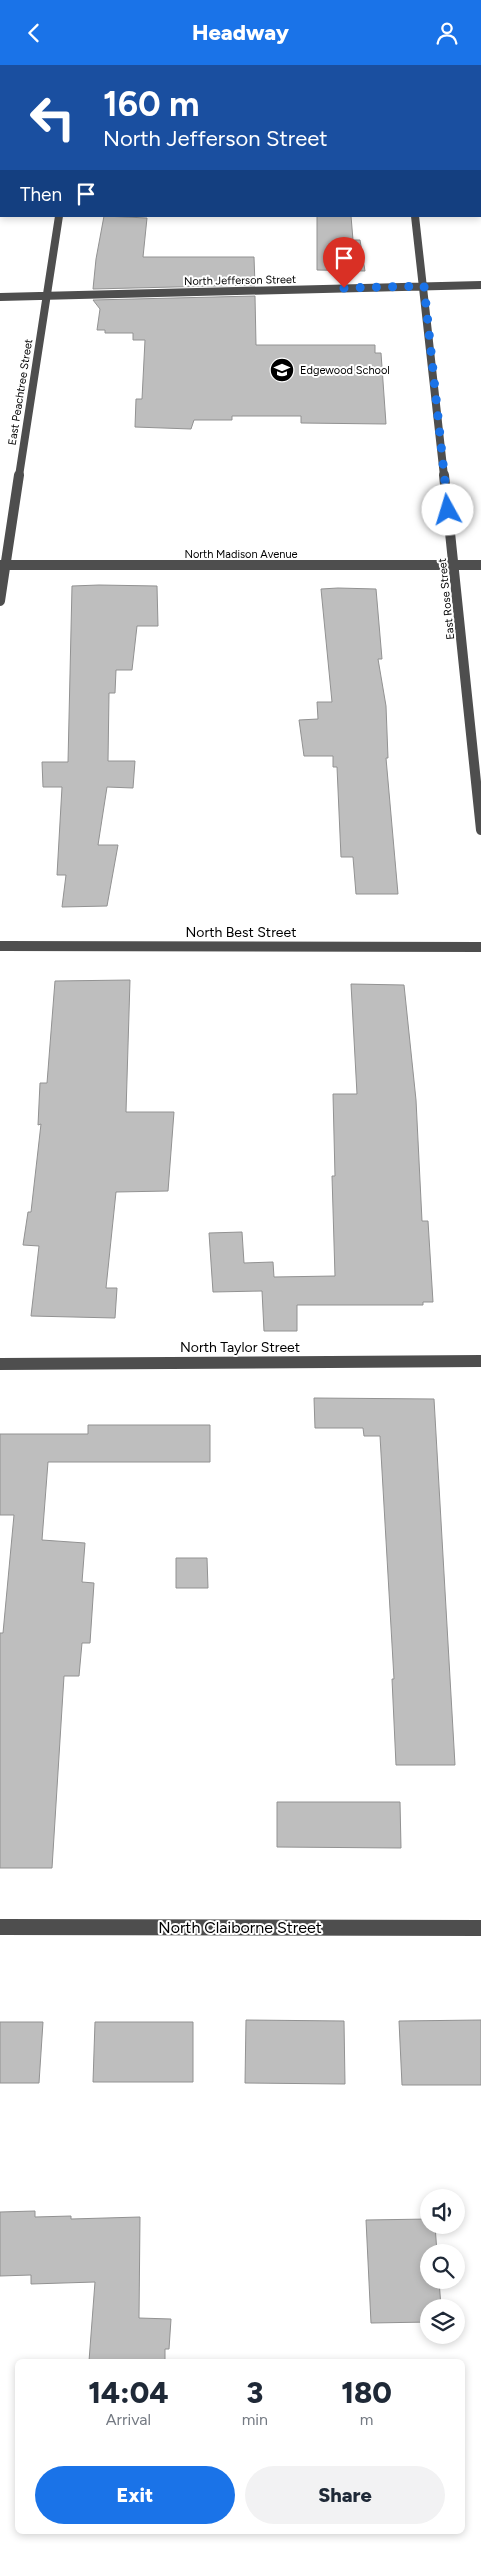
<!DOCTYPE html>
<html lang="en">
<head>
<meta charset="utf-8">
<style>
	body { margin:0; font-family:Figtree,sans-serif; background:#f2f2f3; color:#1f2937; height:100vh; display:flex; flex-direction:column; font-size:19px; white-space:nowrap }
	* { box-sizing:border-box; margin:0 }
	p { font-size:16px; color:#747a83 }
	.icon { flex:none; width:28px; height:28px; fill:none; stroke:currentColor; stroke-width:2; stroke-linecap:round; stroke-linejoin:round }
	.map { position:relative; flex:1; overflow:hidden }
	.drawer { position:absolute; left:15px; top:2294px; width:450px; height:175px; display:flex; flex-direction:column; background:#fff; border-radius:8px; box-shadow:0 2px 8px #0003 }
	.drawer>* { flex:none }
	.banner { position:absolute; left:0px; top:0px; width:481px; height:152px; box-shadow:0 2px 8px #0003; background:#1a4fa0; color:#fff; overflow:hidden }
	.tools { position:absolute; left:420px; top:2124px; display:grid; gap:10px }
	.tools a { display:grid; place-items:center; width:45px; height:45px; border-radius:50%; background:#fff; box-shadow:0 2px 8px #0003; font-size:25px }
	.pin { position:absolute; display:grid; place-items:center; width:42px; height:42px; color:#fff; margin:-51px -21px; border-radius:50% 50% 50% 0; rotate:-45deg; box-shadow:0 0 5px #0007 }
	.pin .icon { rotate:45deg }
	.me { position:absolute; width:55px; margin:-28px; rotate:354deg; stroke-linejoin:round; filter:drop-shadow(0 0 4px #0008) }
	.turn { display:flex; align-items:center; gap:18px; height:105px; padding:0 20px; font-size:22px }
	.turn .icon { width:65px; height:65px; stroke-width:2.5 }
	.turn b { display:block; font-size:35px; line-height:42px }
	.then { display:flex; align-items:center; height:48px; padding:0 20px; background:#0003; gap:10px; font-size:19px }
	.eta { display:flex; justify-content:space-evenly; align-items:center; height:85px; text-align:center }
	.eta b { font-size:30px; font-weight:800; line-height:35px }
	.action { display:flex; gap:10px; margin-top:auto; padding:10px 20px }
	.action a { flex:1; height:58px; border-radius:30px; background:#1a73e8; color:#fff; font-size:20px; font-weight:800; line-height:58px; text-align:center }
	.action a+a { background:#f2f2f3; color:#1f2937 }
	header { display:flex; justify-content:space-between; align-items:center; height:65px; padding:0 20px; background:#1a73e8; color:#fff; font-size:22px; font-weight:800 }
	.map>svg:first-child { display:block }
	.building { fill:#bebebe; stroke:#929292 }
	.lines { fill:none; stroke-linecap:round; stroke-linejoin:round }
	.minor-far3 { stroke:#4e4e4e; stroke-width:8 }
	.minor-far2 { stroke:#4e4e4e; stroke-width:10 }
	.minor-far1 { stroke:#4e4e4e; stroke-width:12 }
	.minor { stroke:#4e4e4e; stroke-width:16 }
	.route { stroke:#1a73e8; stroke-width:9; stroke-dasharray:0 16.2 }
	.labels { text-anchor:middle; stroke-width:4; stroke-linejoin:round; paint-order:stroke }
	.far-street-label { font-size:11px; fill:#000; stroke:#fff }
	.far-poi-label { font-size:11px; fill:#000; stroke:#fff; text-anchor:start }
	.street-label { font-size:14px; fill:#000; stroke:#fff }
	.near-street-label { font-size:16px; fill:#000; stroke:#fff }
</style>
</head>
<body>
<header><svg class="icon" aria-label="back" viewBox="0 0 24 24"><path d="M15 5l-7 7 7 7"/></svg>Headway<svg class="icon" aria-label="person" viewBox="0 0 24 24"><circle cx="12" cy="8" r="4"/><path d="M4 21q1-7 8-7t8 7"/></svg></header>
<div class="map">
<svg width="481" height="2484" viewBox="0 0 481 2484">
	<rect width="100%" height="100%" fill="#fff"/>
	<path class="building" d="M104,151L147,153L143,192H254L255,220L93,224L96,194Z
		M317,151H351L353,175H360L365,206L317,205Z
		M255,231L256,280H375V288H381L386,359L301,358V351H232V355H194L191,364L135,362L136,334H142L145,275H133V268H105V265H97L100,244L93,235Z
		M99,520L157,521L158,561H137L132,605H116L115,628H109L108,696H135L133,723L107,722L98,780H118L107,841L62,842L66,810H57L62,722H43L42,697H68L72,521Z
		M338,523L376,524L382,594H378L386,641L388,693H386L398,829H356L353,792H341L337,702H333V691H304L299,655L318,654L317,637H332L321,524Z
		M130,915L126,1047H174L168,1126L116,1127L106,1223H117L115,1253L31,1251L39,1181L23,1180L28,1147H31L41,1059L38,1060L40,1018H47L55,916Z
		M351,919L404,920L416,1035L422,1156H428L433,1237H423V1240H297V1266H264L262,1226L213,1227L209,1168L242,1167L244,1198L273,1197L274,1212L335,1211L332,1111H335L333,1029H357Z
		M314,1333L434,1334L455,1700H396L392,1614H394L380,1371H364L363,1363H315Z
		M88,1360H210V1397H48L42,1475L85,1478L82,1517L94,1518L90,1578H82L79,1611H64L52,1803H0V1568H3L14,1450H0V1369H88Z
		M176,1493H207L208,1523H176Z
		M277,1737H400L401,1783L277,1782Z
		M246,1955L344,1956L345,2019L245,2018Z
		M481,1955V2020H402L399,1956Z
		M0,1957H43L39,2018H0Z
		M95,1957H193V2017H93Z
		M35,2146V2152L71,2151V2154L140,2152L139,2253L171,2254L169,2284H165V2296H89L95,2217L31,2219V2210L0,2211V2147Z
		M429,2154V2160H435L437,2188H429V2215H439L441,2242H429V2257L371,2258L366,2155Z"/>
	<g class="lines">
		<path class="minor-far3" d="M415,151L444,411
			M0,232L481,220
			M19,411L59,151"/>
		<path class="minor-far2" d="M444,410L481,765
			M0,500H481
			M0,536L19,410
			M0,881L481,882"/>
		<path class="minor-far1" d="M0,1299L481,1296"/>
		<path class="minor" d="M0,1862L481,1863"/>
	</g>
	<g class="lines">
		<path class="route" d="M344,223L424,221L448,445"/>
	</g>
	<defs>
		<g id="school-disc" transform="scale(1.25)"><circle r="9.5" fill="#000" stroke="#fff"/><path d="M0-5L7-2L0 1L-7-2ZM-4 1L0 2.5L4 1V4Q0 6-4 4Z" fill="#fff"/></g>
	</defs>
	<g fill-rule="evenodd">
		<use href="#school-disc" x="282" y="305"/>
	</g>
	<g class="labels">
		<g class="far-street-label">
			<text transform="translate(240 215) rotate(-1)" y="4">North Jefferson Street</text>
			<text transform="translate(20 327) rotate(-81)" y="4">East Peachtree Street</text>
			<text x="241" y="493">North Madison Avenue</text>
			<text transform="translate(446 534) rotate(-96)" y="4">East Rose Street</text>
		</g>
		<g class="far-poi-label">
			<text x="300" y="309">Edgewood School</text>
		</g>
		<g class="street-label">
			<text x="241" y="872">North Best Street</text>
			<text x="240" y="1287">North Taylor Street</text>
		</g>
		<g class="near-street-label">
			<text x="240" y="1868">North Claiborne Street</text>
		</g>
	</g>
</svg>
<div class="tools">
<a><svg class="icon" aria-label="sound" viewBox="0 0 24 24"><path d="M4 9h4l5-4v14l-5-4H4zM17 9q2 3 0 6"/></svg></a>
<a><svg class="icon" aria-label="search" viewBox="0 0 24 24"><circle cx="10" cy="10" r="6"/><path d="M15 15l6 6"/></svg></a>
<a><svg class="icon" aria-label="layers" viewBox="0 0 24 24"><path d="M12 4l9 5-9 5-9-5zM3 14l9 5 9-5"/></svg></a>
</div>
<div class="pin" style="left:344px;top:223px;background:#d93025"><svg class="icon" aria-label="arrive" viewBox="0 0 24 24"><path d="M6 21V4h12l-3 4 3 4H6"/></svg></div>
<svg class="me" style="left:448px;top:445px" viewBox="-20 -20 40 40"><circle r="19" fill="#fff"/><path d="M0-13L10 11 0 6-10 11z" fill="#1a73e8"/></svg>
<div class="banner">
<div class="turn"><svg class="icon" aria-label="left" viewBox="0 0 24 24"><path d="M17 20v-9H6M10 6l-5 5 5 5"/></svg><div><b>160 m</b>North Jefferson Street</div></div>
<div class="then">Then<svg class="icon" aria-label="arrive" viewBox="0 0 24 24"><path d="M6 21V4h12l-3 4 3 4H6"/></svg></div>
</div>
<section class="drawer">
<div class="eta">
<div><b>14:04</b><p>Arrival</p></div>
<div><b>3</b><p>min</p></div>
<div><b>180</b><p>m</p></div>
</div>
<div class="action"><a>Exit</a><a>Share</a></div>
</section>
</div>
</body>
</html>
